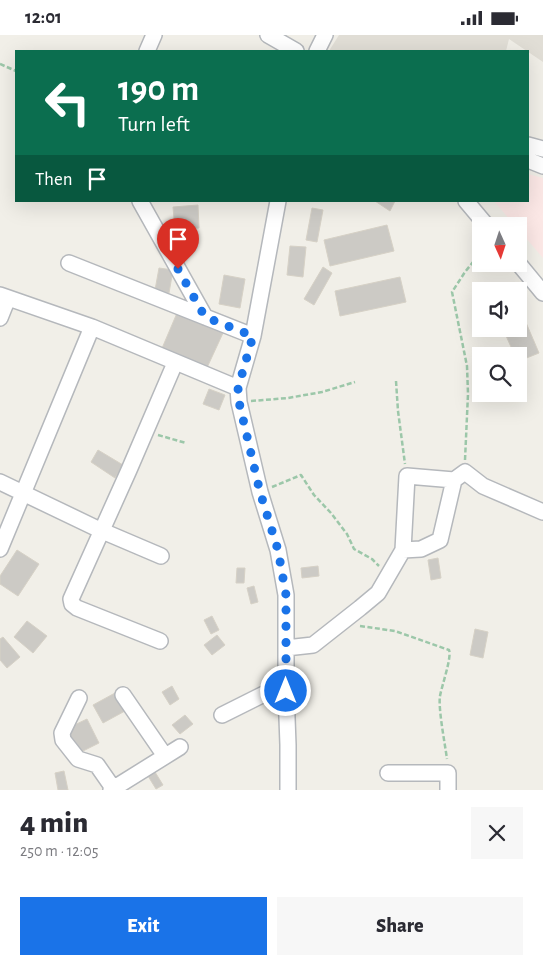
<!DOCTYPE html>
<html lang="en">
<head>
<meta charset="utf-8">
<style>
	body { margin:0; font-family:"Alegreya Sans",sans-serif; background:#f7f7f7; color:#2b2b33; height:100vh; display:flex; flex-direction:column; font-size:19px; white-space:nowrap }
	* { box-sizing:border-box; margin:0 }
	p { font-size:16px; color:#7c7c81 }
	.icon { flex:none; width:28px; height:28px; fill:none; stroke:currentColor; stroke-width:2; stroke-linecap:round; stroke-linejoin:round }
	.map { position:relative; height:755px; overflow:hidden }
	.drawer { display:flex; flex-direction:column; background:#fff; flex:1 }
	.drawer>* { flex:none }
	.hud { position:absolute; left:15px; top:15px; width:514px; height:152px; border-radius:0px; box-shadow:0 5px 20px #0002; background:#0b6e4f; color:#fff; overflow:hidden }
	.needle { width:32px; rotate:177deg }
	.tools { position:absolute; left:472px; top:182px; display:grid; gap:10px }
	.tools a { display:grid; place-items:center; width:55px; height:55px; border-radius:0px; background:#fff; box-shadow:0 5px 20px #0002; font-size:25px }
	.pin { position:absolute; display:grid; place-items:center; width:42px; height:42px; color:#fff; margin:-51px -21px; border-radius:50% 50% 50% 0; rotate:-45deg; box-shadow:0 0 5px #0007 }
	.pin .icon { rotate:45deg }
	.me { position:absolute; width:55px; margin:-28px; rotate:0deg; stroke-linejoin:round; filter:drop-shadow(0 0 4px #0008) }
	.turn { display:flex; align-items:center; gap:18px; height:105px; padding:0 20px; font-size:22px }
	.turn .icon { width:65px; height:65px; stroke-width:2.5 }
	.turn b { display:block; font-size:35px; line-height:42px }
	.then { display:flex; align-items:center; height:48px; padding:0 20px; background:#0003; gap:10px; font-size:19px }
	.round { display:grid; place-items:center; flex:none; width:52px; height:52px; border-radius:0px; background:#f7f7f7 }
	.headline { display:flex; align-items:center; justify-content:space-between; height:85px; padding:0 20px }
	h1 { font-size:30px; font-weight:800; line-height:38px }
	.primary-button { display:flex; gap:10px; margin-top:auto; padding:10px 20px }
	.primary-button a { flex:1; height:58px; border-radius:0px; background:#1a73e8; color:#fff; font-size:20px; font-weight:800; line-height:58px; text-align:center }
	.primary-button a+a { background:#f7f7f7; color:#2b2b33 }
	.status { display:flex; justify-content:space-between; align-items:center; height:35px; padding:0 25px; background:#fff; direction:ltr }
	.status svg { height:14px; fill:currentColor }
	.map>svg:first-child { display:block }
	.education { fill:#e1ded6 }
	.medical { fill:#fce8e6 }
	.building { fill:#cccac5; stroke:#d6d1c6 }
	.lines { fill:none; stroke-linecap:round; stroke-linejoin:round }
	.minor-casing { stroke:#b5b8bc; stroke-width:18 }
	.path { stroke:#9cc7a9; stroke-width:2.5; stroke-dasharray:5 2.5; stroke-linecap:butt }
	.minor { stroke:#fff; stroke-width:15 }
	.route { stroke:#1a73e8; stroke-width:9; stroke-dasharray:0 16.2 }
</style>
</head>
<body>
<div class="status"><b>12:01</b><svg viewBox="0 0 49 12"><path d="M0 12V9h3v3zM5 12V6h3v6zM10 12V3h3v9zM15 12V0h3v12zM26 1h20v11H26zM47 4h2v5h-2z"/></svg></div>
<div class="map">
<svg width="543" height="755" viewBox="0 0 543 755">
	<rect width="100%" height="100%" fill="#f1efe8"/>
	<path class="education" d="M339,0H543V27L509,4L506,16H329Z"/>
	<path class="medical" d="M528,139L543,143V223L519,195V191H515L494,166H528Z"/>
	<path class="building" d="M375,166H395L390,176Z
		M198,170L199,193L175,195L173,172Z
		M312,173L323,175L317,207L306,205Z
		M387,190L394,216L330,231L324,205Z
		M290,211L306,212L303,242L287,240Z
		M323,232L332,238L314,270L304,264Z
		M159,233L173,235L169,258L155,255Z
		M224,240L245,244L240,273L219,269Z
		M400,242L406,267L340,281L335,256Z
		M177,278L223,298L205,337L160,318Z
		M524,283L539,318L519,326V321H515L503,294H519V285Z
		M209,354L225,360L219,375L203,369Z
		M98,415L123,430L115,443L91,427Z
		M17,515L39,529L18,561L0,549V541Z
		M438,523L441,543L431,545L428,525Z
		M318,531L319,541L302,543L301,533Z
		M237,533H245L244,548H236Z
		M254,551L258,567L251,569L247,553Z
		M212,581L219,595L211,599L204,585Z
		M27,586L47,601L33,618L14,602Z
		M475,594L488,597L483,623L470,620Z
		M217,600L225,610L212,620L204,610Z
		M3,602L20,622L7,633L0,625V604Z
		M172,651L179,664L170,670L162,657Z
		M115,658L125,676L103,688L93,670Z
		M185,680L193,689L180,699L172,690Z
		M87,684L99,708L79,718L66,694Z
		M64,736L68,755H58L55,738Z
		M155,737L163,750L156,754L148,741Z"/>
	<g class="lines">
		<g class="minor-casing">
			<path id="minor" d="M268,0L296,16
				M147,16L154,0
				M317,16L325,0
				M528,110L543,114
				M528,125L543,131
				M140,166L205,282
				M278,166L253,301L238,353L239,367L260,457L278,515L286,560V656L288,710V755
				M466,166L487,191
				M69,228L253,301
				M519,229L543,258
				M0,260L92,292L238,353
				M0,283L8,263
				M0,447L100,495L161,521
				M0,514L92,292
				M403,515L407,441L454,445
				M160,606L77,573L72,569L71,564L129,435L175,328
				M286,613L313,610L360,573L378,558L403,515L421,514L440,505L454,445L465,437L483,451L543,477
				M123,660L165,721
				M79,663L62,698L63,705L78,724L97,730L113,753
				M222,680L266,658L286,656
				M388,738H448V755
				M111,755L180,712"/>
		</g>
		<path class="path" d="M0,29L16,36
			M396,346L398,376L405,429
			M251,366L288,363L322,357L355,347
			M158,400L186,408
			M465,425L468,359L467,331L452,257L465,237L481,217
			M272,452L301,440L314,460L331,478L347,499L354,514L372,524L379,531
			M360,591L395,596L449,615C452,622 442,650 440,661C438,673 445,709 447,724"/>
		<use href="#minor" class="minor"/>
	</g>
	<g class="lines">
		<path class="route" d="M178,234L205,282L253,301L238,353L239,367L260,457L278,515L286,560V656"/>
	</g>
</svg>
<div class="tools">
<a><svg class="needle" viewBox="-14 -14 28 28"><path d="M0-13l5 13h-10z" fill="#e53935"/><path d="M0 13l5-13h-10z" fill="#7c7c81"/></svg></a>
<a><svg class="icon" aria-label="sound" viewBox="0 0 24 24"><path d="M4 9h4l5-4v14l-5-4H4zM17 9q2 3 0 6"/></svg></a>
<a><svg class="icon" aria-label="search" viewBox="0 0 24 24"><circle cx="10" cy="10" r="6"/><path d="M15 15l6 6"/></svg></a>
</div>
<div class="pin" style="left:178px;top:234px;background:#d93025"><svg class="icon" aria-label="arrive" viewBox="0 0 24 24"><path d="M6 21V4h12l-3 4 3 4H6"/></svg></div>
<svg class="me" style="left:286px;top:656px" viewBox="-20 -20 40 40"><circle r="17" fill="#1a73e8" stroke="#fff" stroke-width="3"/><path d="M0-11L8 9 0 5-8 9z" fill="#fff"/></svg>
<div class="hud">
<div class="turn"><svg class="icon" aria-label="left" viewBox="0 0 24 24"><path d="M17 20v-9H6M10 6l-5 5 5 5"/></svg><div><b>190 m</b>Turn left</div></div>
<div class="then">Then<svg class="icon" aria-label="arrive" viewBox="0 0 24 24"><path d="M6 21V4h12l-3 4 3 4H6"/></svg></div>
</div>
</div>
<section class="drawer">
<div class="headline"><div><h1>4 min</h1><p>250 m · 12:05</p></div><a class="round"><svg class="icon" aria-label="close" viewBox="0 0 24 24"><path d="M6 6l12 12M18 6L6 18"/></svg></a></div>
<div class="primary-button"><a>Exit</a><a>Share</a></div>
</section>
</body>
</html>
